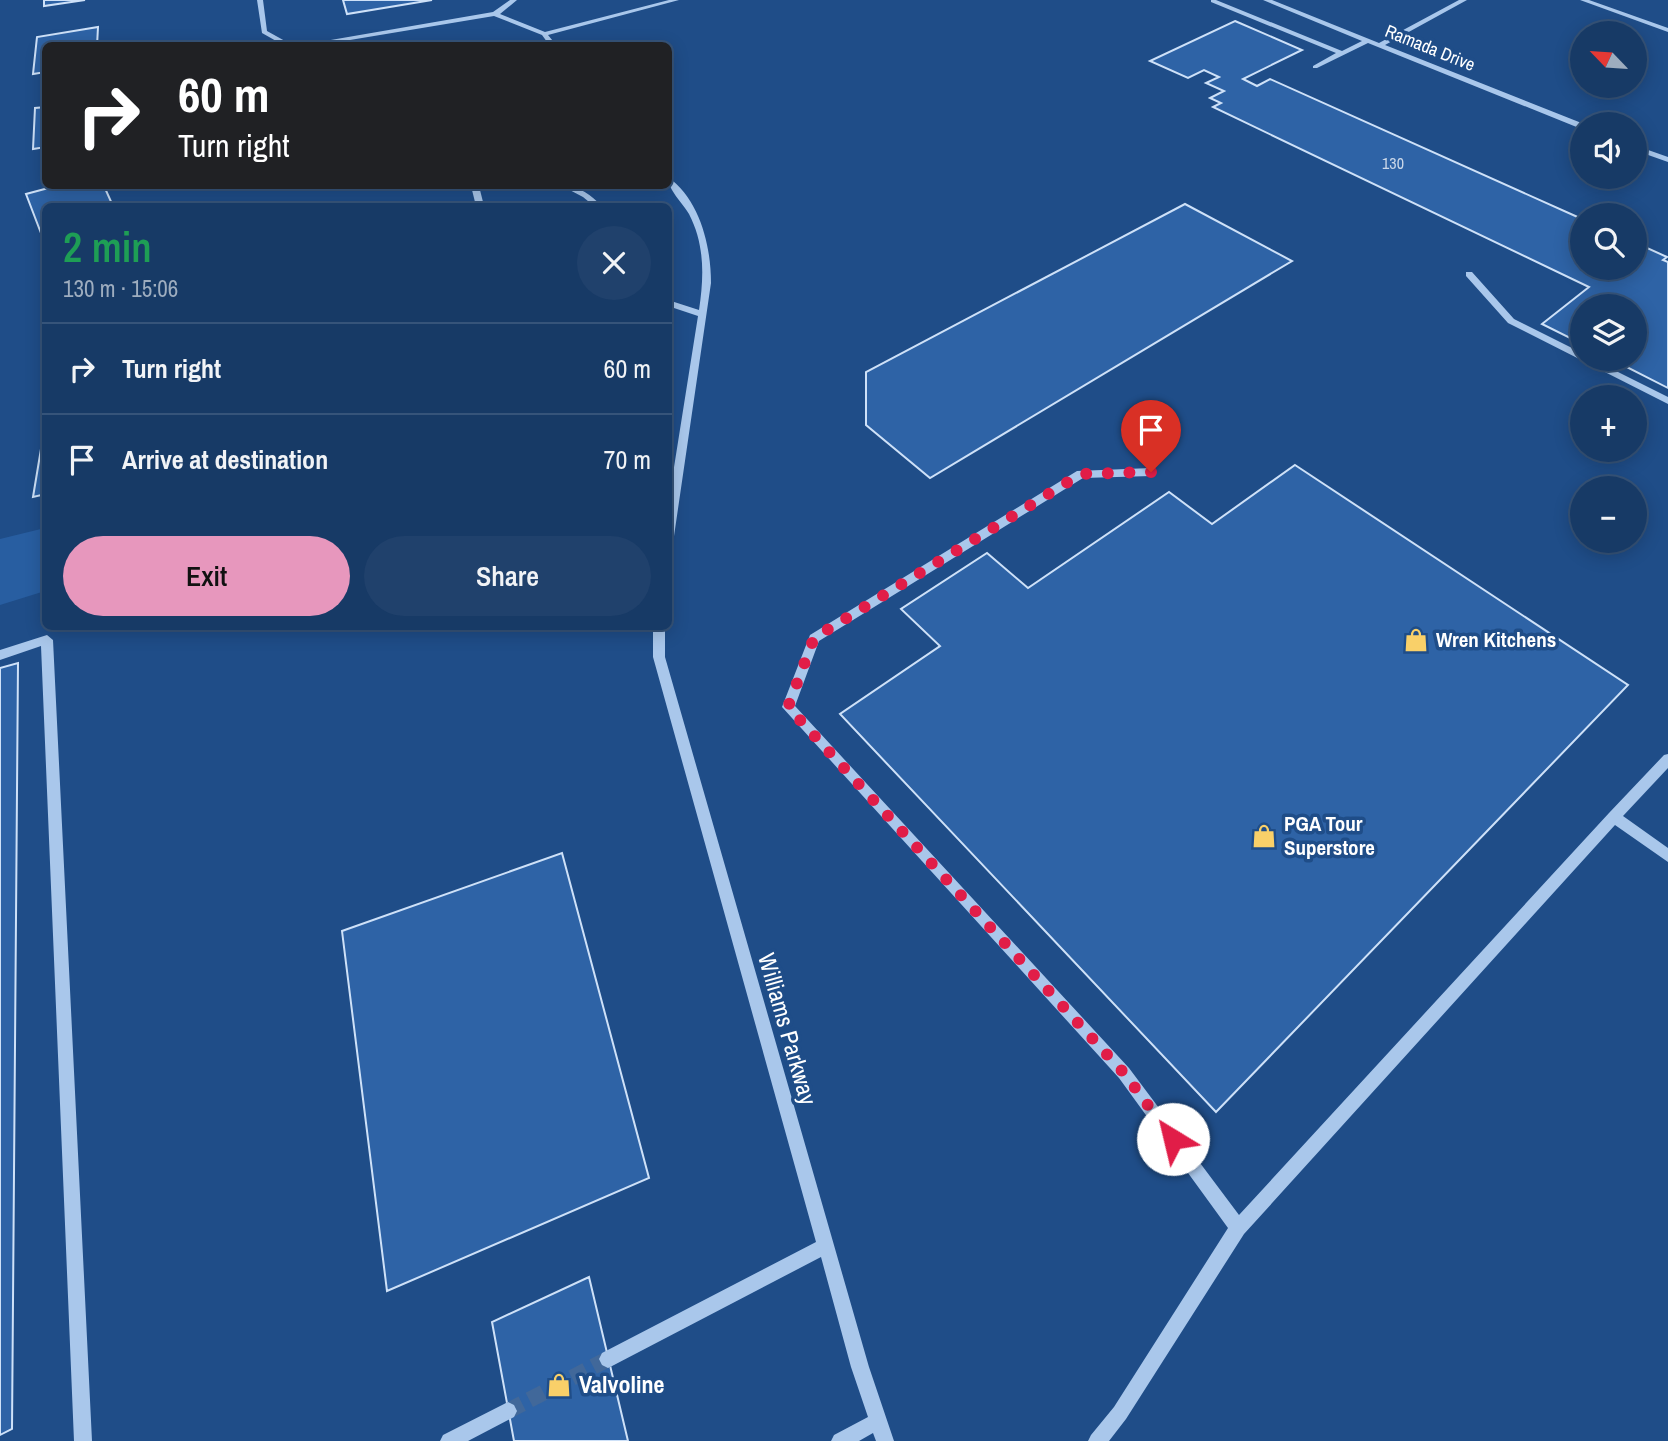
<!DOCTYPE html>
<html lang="en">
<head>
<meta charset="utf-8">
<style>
	body { margin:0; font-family:"Archivo Narrow",sans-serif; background:#20416c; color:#f1f3f6; height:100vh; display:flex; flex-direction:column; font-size:26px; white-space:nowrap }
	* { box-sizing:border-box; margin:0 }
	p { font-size:23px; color:#9eadbf }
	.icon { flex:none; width:38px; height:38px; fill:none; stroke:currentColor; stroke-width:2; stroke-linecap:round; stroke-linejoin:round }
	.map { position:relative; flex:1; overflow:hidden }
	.panel { position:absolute; left:42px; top:203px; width:630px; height:427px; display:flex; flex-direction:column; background:#173a66; border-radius:10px; box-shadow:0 4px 18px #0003,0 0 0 2px #36547a }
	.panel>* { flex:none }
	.hud { position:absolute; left:42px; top:42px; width:630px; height:147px; border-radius:10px; box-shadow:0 4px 18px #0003,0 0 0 2px #36547a; background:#202124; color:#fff; overflow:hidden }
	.needle { width:46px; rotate:295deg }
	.fabs { position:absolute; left:1570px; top:21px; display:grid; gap:14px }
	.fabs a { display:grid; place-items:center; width:77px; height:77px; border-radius:50%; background:#173a66; box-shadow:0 4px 18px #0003,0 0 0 2px #36547a; font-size:35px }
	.pin { position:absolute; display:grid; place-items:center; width:60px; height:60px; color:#fff; margin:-72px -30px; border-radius:50% 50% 50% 0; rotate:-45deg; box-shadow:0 0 7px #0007 }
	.pin .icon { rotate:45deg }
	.me { position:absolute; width:77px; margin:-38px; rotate:324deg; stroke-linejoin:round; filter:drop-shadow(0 0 5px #0008) }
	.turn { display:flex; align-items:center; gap:24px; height:147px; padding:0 21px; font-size:32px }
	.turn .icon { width:91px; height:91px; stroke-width:2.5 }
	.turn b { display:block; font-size:49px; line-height:60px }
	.round { display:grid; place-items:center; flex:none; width:74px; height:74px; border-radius:37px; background:#20416c }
	.overview { display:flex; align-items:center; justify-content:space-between; height:119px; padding:0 21px }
	h1 { font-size:42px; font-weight:600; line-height:52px; color:#1e9e55 }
	.action { display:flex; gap:14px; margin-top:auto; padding:14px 21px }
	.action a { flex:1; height:80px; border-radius:42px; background:#e797bd; color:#111; font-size:28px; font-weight:600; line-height:80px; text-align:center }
	.action a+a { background:#20416c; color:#f1f3f6 }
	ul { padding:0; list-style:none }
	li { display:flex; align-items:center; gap:21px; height:91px; padding:0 21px; border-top:2px solid #36547a }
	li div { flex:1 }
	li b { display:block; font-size:26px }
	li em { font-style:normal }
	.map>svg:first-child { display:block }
	.green { fill:#285ea1 }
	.building { fill:#2e63a6; stroke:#cee1f8; stroke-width:2 }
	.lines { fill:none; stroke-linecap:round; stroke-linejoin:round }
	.minor-tunnel { stroke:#41689a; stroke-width:16; stroke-dasharray:16 8; stroke-linecap:butt }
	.minor { fill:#a9c7eb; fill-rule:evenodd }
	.route { stroke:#e11d48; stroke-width:12; stroke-dasharray:0 21.6 }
	.labels { text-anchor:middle; stroke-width:7; stroke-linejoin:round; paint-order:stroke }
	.far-number-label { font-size:16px; fill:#cbd8e9 }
	.far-street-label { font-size:18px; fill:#fff; stroke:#1f4d88 }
	.poi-label { font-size:21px; font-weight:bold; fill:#fff; stroke:#1f4d88; text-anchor:start }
	.near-street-label { font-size:24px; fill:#fff; stroke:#1f4d88 }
	.near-poi-label { font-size:24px; font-weight:bold; fill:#fff; stroke:#1f4d88; text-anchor:start }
</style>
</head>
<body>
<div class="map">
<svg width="1668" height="1441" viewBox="0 0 1668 1441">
	<rect width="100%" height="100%" fill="#1f4d88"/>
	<path class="green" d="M45,528V591L0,605V539Z"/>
	<path class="building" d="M44,0H85L44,6Z
		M343,0H432L347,14Z
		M1235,21L1302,50L1243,79L1257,86L1270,79L1582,219V268H1634V242L1667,257L1663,260L1668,262V388L1611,359H1634V306H1582V344L1542,324L1589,287L1213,107L1221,103L1210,98L1224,91L1206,83L1219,77L1204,70L1188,78L1150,61Z
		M98,27L97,46H46V72L33,74L37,37Z
		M46,107V147L33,149L35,108Z
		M56,186H104L113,206H46L44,241L26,194Z
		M1185,204L1292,261L930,478L866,425V372Z
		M46,419V494L33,497Z
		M1295,465L1628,685L1216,1112L840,714L940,646L901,609L987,553L1028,588L1169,492L1212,524Z
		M18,663L12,1429L0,1435V668Z
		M562,853L649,1178L387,1291L342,931Z
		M589,1277L628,1441H514L492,1322Z"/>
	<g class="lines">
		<path class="minor-tunnel" d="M508,1411L608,1359"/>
		<path class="minor" d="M257,0H263L267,31L294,46H285L262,33Z
			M510,0H517L500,14L545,32L669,0H679L548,35L557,46H550L542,35L494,16L314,46H296L493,12Z
			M1211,0H1216L1342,51L1362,41L1263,0H1272L1379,43L1459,0H1467L1385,45L1584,124H1582V128H1579L1368,43L1317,68H1313V66L1336,53L1211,2Z
			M1580,0H1589L1668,28V32Z
			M1634,145L1668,157V162L1634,150Z
			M668,177C700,200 711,246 711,283L673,543L668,547V505L698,316L668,306V300L699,310C704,277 705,245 689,214C682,202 668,190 668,177Z
			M471,186H479L484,206H476Z
			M562,186C578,185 591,195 602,206H594L583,197Z
			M1466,272H1472L1514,319L1582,353V359H1592L1668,397V404L1508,323L1466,276Z
			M1151,468L1156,472L1151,476L1083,478L819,641L795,706L1129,1068L1239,1215L1609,813L1664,755L1668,754V768L1623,816L1668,848V862L1615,825L1244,1234L1126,1419L1109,1441H1088L1091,1435L1114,1407L1228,1228L1119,1078L782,707L810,635L1077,471Z
			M653,626H665V657L869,1367L894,1441H876L873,1433L859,1441H831L834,1435L868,1417L851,1367L821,1257L614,1365L608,1368L602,1365L599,1359L602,1353L816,1242L653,657Z
			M47,635L53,640L92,1441H74L41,646L0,660V650Z
			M508,1402L514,1405L517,1411L514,1417L468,1441H440L443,1435Z"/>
	</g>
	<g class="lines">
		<path class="route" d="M1151,472L1081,474L814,638L788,707L1124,1073L1173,1139"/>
	</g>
	<defs>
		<g id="shop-bare" transform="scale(1.89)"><path d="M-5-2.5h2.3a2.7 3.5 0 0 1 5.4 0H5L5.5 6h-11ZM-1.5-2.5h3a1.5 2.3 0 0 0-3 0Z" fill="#f9d069" stroke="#1f4d88" stroke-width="2.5" paint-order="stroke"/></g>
	</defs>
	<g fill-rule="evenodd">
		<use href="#shop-bare" x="1416" y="640"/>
		<use href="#shop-bare" x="1264" y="836"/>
		<use href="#shop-bare" x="559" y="1385"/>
	</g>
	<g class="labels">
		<g class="far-number-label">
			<text x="1393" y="169">130</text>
		</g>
		<g class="far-street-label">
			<text transform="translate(1430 48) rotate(22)" y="6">Ramada Drive</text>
		</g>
		<g class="poi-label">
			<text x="1436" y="647">Wren Kitchens</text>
			<text x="1284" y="831">PGA Tour<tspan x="1284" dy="24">Superstore</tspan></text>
		</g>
		<g class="near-street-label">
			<text transform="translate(787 1029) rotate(74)" y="8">Williams Parkway</text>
		</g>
		<g class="near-poi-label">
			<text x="579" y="1393">Valvoline</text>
		</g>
	</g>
</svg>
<div class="fabs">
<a><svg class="needle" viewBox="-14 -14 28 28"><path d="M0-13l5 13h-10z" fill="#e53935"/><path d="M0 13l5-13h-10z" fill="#9eadbf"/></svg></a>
<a><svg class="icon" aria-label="sound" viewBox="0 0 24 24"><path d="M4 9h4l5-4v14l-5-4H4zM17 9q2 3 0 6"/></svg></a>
<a><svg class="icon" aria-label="search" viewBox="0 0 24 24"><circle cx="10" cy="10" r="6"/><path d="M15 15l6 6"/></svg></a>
<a><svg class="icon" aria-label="layers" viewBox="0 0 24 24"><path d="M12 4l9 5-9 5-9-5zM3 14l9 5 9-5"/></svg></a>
<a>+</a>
<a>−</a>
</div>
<div class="pin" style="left:1151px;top:472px;background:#d93025"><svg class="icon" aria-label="arrive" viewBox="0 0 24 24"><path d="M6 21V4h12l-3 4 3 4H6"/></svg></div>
<svg class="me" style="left:1173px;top:1139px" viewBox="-20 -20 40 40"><circle r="19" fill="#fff"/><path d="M0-13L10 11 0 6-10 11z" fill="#e11d48"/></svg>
<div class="hud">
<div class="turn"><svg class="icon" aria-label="right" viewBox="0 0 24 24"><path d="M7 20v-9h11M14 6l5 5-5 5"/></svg><div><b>60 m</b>Turn right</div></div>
</div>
<section class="panel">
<div class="overview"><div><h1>2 min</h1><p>130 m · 15:06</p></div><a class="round"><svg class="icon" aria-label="close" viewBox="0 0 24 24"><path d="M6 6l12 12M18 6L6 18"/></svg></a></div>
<ul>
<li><svg class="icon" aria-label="right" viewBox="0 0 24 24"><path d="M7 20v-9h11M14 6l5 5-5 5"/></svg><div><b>Turn right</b></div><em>60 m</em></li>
<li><svg class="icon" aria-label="arrive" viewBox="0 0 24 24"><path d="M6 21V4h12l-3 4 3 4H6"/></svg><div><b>Arrive at destination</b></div><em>70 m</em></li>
</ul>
<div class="action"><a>Exit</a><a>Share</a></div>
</section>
</div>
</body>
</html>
